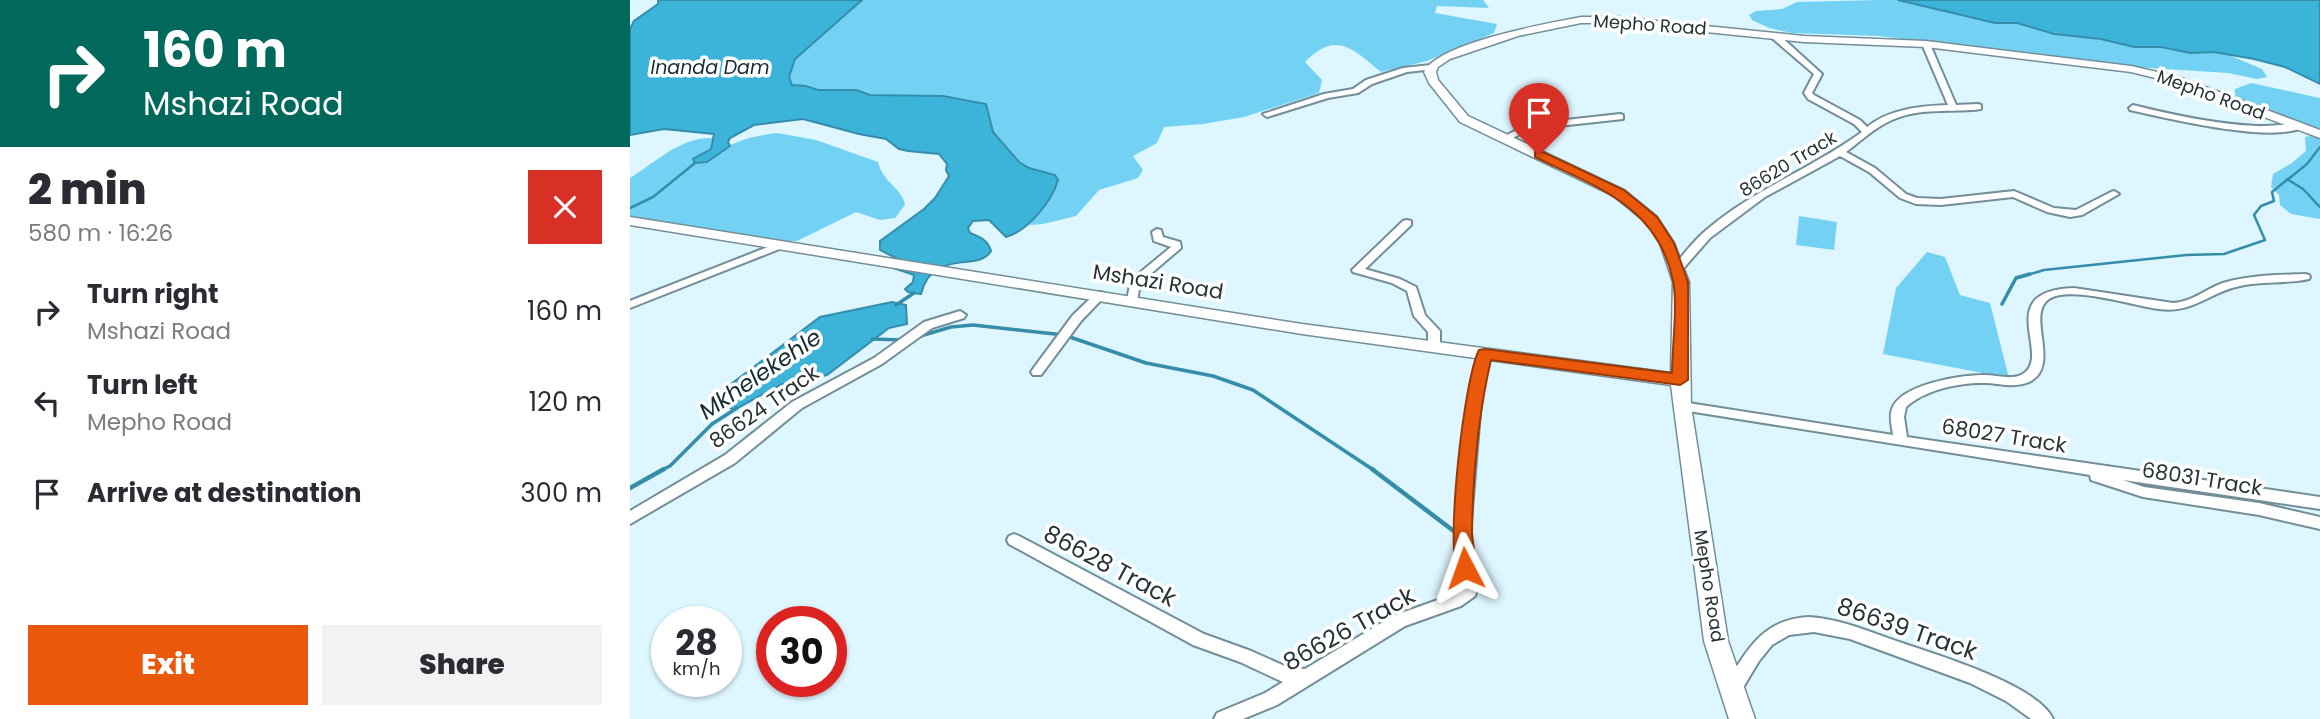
<!DOCTYPE html>
<html lang="en">
<head>
<meta charset="utf-8">
<style>
	body { margin:0; font-family:Poppins,sans-serif; background:#f2f2f3; color:#2b2b33; height:100vh; display:flex; flex-direction:column; font-size:26px; white-space:nowrap }
	* { box-sizing:border-box; margin:0 }
	p { font-size:23px; color:#7c7c81 }
	.icon { flex:none; width:38px; height:38px; fill:none; stroke:currentColor; stroke-width:2; stroke-linecap:round; stroke-linejoin:round }
	.map { position:relative; flex:1; overflow:hidden }
	.details { display:flex; flex-direction:column; background:#fff; width:630px }
	.details>* { flex:none }
	.guide { background:#00695c; color:#fff; overflow:hidden }
	.speed { position:absolute; left:21px; top:606px; display:flex; gap:14px; font-size:35px; font-weight:700; text-align:center }
	.speed>* { display:grid; place-content:center; width:91px; height:91px; border-radius:50%; background:#fff; box-shadow:0 2px 5px #0004; line-height:1 }
	.speed small { font-size:18px; font-weight:400 }
	.speed .limit { border:10px solid #d22; background:#fff; color:#111 }
	.pin { position:absolute; display:grid; place-items:center; width:60px; height:60px; color:#fff; margin:-72px -30px; border-radius:50% 50% 50% 0; rotate:-45deg; box-shadow:0 0 7px #0007 }
	.pin .icon { rotate:45deg }
	.me { position:absolute; width:77px; margin:-38px; rotate:356deg; stroke-linejoin:round; filter:drop-shadow(0 0 5px #0008) }
	.turn { display:flex; align-items:center; gap:24px; height:147px; padding:0 28px; font-size:32px }
	.turn .icon { width:91px; height:91px; stroke-width:2.5 }
	.turn b { display:block; font-size:49px; line-height:60px }
	.round { display:grid; place-items:center; flex:none; width:74px; height:74px; border-radius:0px; background:#f2f2f3 }
	.overview { display:flex; align-items:center; justify-content:space-between; height:119px; padding:0 28px }
	h1 { font-size:42px; font-weight:800; line-height:52px }
	.primary-button { display:flex; gap:14px; margin-top:auto; padding:14px 28px }
	.primary-button a { flex:1; height:80px; border-radius:0px; background:#ea580c; color:#fff; font-size:28px; font-weight:800; line-height:80px; text-align:center }
	.primary-button a+a { background:#f2f2f3; color:#2b2b33 }
	ul { padding:0; list-style:none }
	li { display:flex; align-items:center; gap:21px; height:91px; padding:0 28px }
	li div { flex:1 }
	li b { display:block; font-size:26px }
	li em { font-style:normal }
	main { display:flex; flex:1; min-height:0 }
	.map>svg:first-child { display:block }
	.green { fill:#73d2f4 }
	.water { fill:#3cb4da; stroke:#368da9; stroke-width:2 }
	.lines { fill:none; stroke-linecap:round; stroke-linejoin:round }
	.stream-far2 { stroke:#368da9; stroke-width:2.5 }
	.stream-far1 { stroke:#368da9; stroke-width:3.5 }
	.stream { stroke:#368da9; stroke-width:4.5 }
	.street-casing { stroke:#738e98; stroke-width:4 }
	.secondary-casing { stroke:#738e98; stroke-width:3 }
	.street { fill:#fff; fill-rule:evenodd }
	.secondary { fill:#fff; fill-rule:evenodd }
	.route { fill:#ea580c; stroke:#983908; stroke-width:2 }
	.labels { text-anchor:middle; stroke-width:7; stroke-linejoin:round; paint-order:stroke }
	.far-street-label { font-size:18px; fill:#283337; stroke:#fff }
	.far-water-label { font-size:19px; font-style:italic; fill:#182c34; stroke:#fff }
	.street-label { font-size:21px; fill:#283337; stroke:#fff }
	.water-label { font-size:23px; font-style:italic; fill:#182c34; stroke:#fff }
	.near-street-label { font-size:24px; fill:#283337; stroke:#fff }
</style>
</head>
<body>
<main>
<section class="details">
<div class="guide">
<div class="turn"><svg class="icon" aria-label="right" viewBox="0 0 24 24"><path d="M7 20v-9h11M14 6l5 5-5 5"/></svg><div><b>160 m</b>Mshazi Road</div></div>
</div>
<div class="overview"><div><h1>2 min</h1><p>580 m · 16:26</p></div><a class="round" style="background:#d93025;color:#fff"><svg class="icon" aria-label="close" viewBox="0 0 24 24"><path d="M6 6l12 12M18 6L6 18"/></svg></a></div>
<ul>
<li><svg class="icon" aria-label="right" viewBox="0 0 24 24"><path d="M7 20v-9h11M14 6l5 5-5 5"/></svg><div><b>Turn right</b><p>Mshazi Road</p></div><em>160 m</em></li>
<li><svg class="icon" aria-label="left" viewBox="0 0 24 24"><path d="M17 20v-9H6M10 6l-5 5 5 5"/></svg><div><b>Turn left</b><p>Mepho Road</p></div><em>120 m</em></li>
<li><svg class="icon" aria-label="arrive" viewBox="0 0 24 24"><path d="M6 21V4h12l-3 4 3 4H6"/></svg><div><b>Arrive at destination</b></div><em>300 m</em></li>
</ul>
<div class="primary-button"><a>Exit</a><a>Share</a></div>
</section>
<div class="map">
<svg width="1690" height="719" viewBox="0 0 1690 719">
	<rect width="100%" height="100%" fill="#def6ff"/>
	<path class="green" d="M232,0H853L859,8L807,6L805,13L867,24L864,33L797,61L751,72C723,49 706,30 675,62L692,80L689,93L614,117L573,124L534,127L527,143L503,156L513,170L508,178L469,190L446,216L413,224L399,225L413,208L425,175L399,168L390,162L363,132L357,106L313,96L240,95L226,90H188L162,85L159,77L165,59Z
		M1248,0H1268L1365,23H1387L1417,33L1471,39L1504,47H1531L1560,53H1594L1632,69L1637,77L1627,79L1598,73L1504,67L1249,36L1162,33L1139,28L1122,20L1119,15L1126,11L1152,9L1167,2Z
		M1621,83L1690,98V131L1635,111L1605,96V89Z
		M147,133L186,140L248,162C253,183 274,190 275,205L265,218L250,220L226,212L167,241H155L0,216V178C26,162 51,136 84,138L81,142V149L73,153L65,163C80,162 87,154 99,146C113,138 132,135 147,133Z
		M1679,136L1690,137V219L1661,214L1650,205L1649,195L1641,187L1643,174L1662,163L1676,151L1675,137Z
		M1169,216L1207,222L1204,250L1166,245Z
		M1297,252L1315,257L1330,295L1360,303L1379,378L1253,354L1266,288Z"/>
	<path class="water" d="M28,0H232L165,59L159,77L162,85L176,86L188,90H226L240,95L313,96L356,104L363,132L389,162L399,168L425,175L428,180C422,201 398,231 376,237L359,220L343,221L338,228L340,233C350,237 358,240 361,251C348,273 303,247 291,294L278,292L275,289L283,282L284,275L263,268L268,259L250,250V241L294,209L305,198L319,176L316,170L317,164L309,154L278,151L269,149L256,139L229,134L173,119L124,125L100,138L98,142L100,146L77,162L65,163L63,159L81,149L84,134L34,129L0,135V29L4,21L28,4Z
		M1268,0H1690V84L1655,67L1624,59L1584,52L1560,53L1531,47H1504L1471,39L1424,34L1387,23H1365Z
		M262,302L276,305L277,324L259,328L197,375L150,385L104,410L86,399L101,384L190,317Z"/>
	<g class="lines">
		<path class="stream-far2" d="M1657,179L1673,189L1690,207
			M0,208L23,197L65,163
			M1394,276L1414,270L1556,255L1594,254L1635,240L1624,215L1631,206L1644,201L1642,192L1677,164L1690,147"/>
		<path class="stream-far1" d="M1372,304L1386,278L1400,274
			M266,305L284,293
			M287,337L321,327L343,325L434,335L516,363L583,376L623,390L745,471
			M242,339L273,340
			M30,471L40,466L82,424L107,408"/>
		<path class="stream" d="M742,469L825,532
			M0,488L34,469"/>
		<g class="street-casing">
			<path id="street" d="M1142,34H1148L1192,74L1182,93L1184,95L1230,120L1237,127C1260,109 1289,106 1318,105L1292,44L1299,42L1326,105L1348,104L1351,105V109C1321,113 1291,107 1262,120C1245,127 1231,141 1216,152L1245,168L1276,194L1287,198L1311,199L1384,191L1424,208L1446,210L1481,192L1484,191L1489,194L1452,215L1440,217L1417,212L1383,197L1311,205L1286,204L1270,198L1239,172L1210,156L1135,197L1080,238L1052,270H1044L1043,268L1044,266C1053,255 1062,243 1073,233C1120,191 1181,169 1232,132L1224,124L1178,99L1174,93L1184,74L1142,38Z
				M801,65L805,67L804,69L777,72L742,84L728,93L698,98L637,117L633,114L694,94L723,89L736,80L773,68Z
				M1503,105C1543,115 1584,124 1626,126C1638,127 1665,122 1673,127C1644,144 1535,118 1500,110L1499,108Z
				M990,114L993,115V119L901,129L876,141L869,139L899,124Z
				M777,220L781,221V225L735,269L770,279L786,287L795,315L810,331V347L804,351L798,347V332L784,316L777,291L762,283L723,272L722,270L773,221Z
				M527,229L531,230L533,237L550,242L551,248L510,283L507,302H499L497,300L501,280L541,247L524,241L522,232Z
				M148,243L153,246L152,248L0,308V301Z
				M1675,274L1679,275L1680,277L1679,279C1656,284 1632,281 1610,286C1579,292 1563,314 1529,309C1503,306 1441,285 1419,299C1395,315 1432,366 1399,382C1385,388 1371,384 1357,383C1331,382 1296,389 1276,407L1274,417L1277,437L1690,497V509L1493,480L1514,487L1629,503L1690,517V529L1629,515L1513,497L1461,480L1460,475L1052,410L1046,406L1052,402L1263,435C1262,427 1259,417 1262,409C1271,384 1331,375 1354,375C1365,375 1381,380 1391,375C1426,358 1359,291 1444,288L1543,303C1562,302 1576,289 1593,283C1620,275 1648,275 1675,274Z
				M470,292L474,293L476,295L474,297L451,321L411,375H403L401,372L403,369L443,315L466,293Z
				M330,311L336,315L334,318L302,328L252,364L172,408L105,463L0,524V511L95,455L162,402L244,358L294,322Z
				M854,350L860,354L852,388L840,533L842,562L848,585L845,596L831,606L775,626L647,705L613,719H584L587,713L635,693L653,682L610,662L563,645L379,544L377,540L379,536L384,534L389,536L574,634L621,651L657,667L675,669L763,616L819,596L832,587L826,562V533L840,388L848,354Z
				M1179,617C1212,619 1242,633 1272,643C1307,655 1408,685 1423,719H1401L1376,701L1340,683L1220,639L1184,632L1159,635L1142,645L1129,661L1108,696L1102,698L1096,696L1093,690L1096,684C1118,649 1133,619 1179,617Z"/>
		</g>
		<g class="secondary-casing">
			<path id="secondary" d="M951,17H987L1174,36L1296,41L1501,66L1549,77L1690,130V138L1541,82L1501,72L1296,47L1174,42L987,23H951L888,36L820,59L808,67L806,72L808,80L838,116L994,190L1027,217L1044,243L1059,282L1061,406L1098,641L1125,719H1099L1074,641L1041,385L672,334L0,225V217L672,324L1041,373L1043,282L1030,243L1017,223L984,196L830,122L799,83L794,72C807,43 919,23 951,17Z"/>
		</g>
		<use href="#street" class="street"/>
		<use href="#secondary" class="secondary"/>
	</g>
	<path class="route" d="M905,152H913L994,190L1027,217L1044,243L1058,282V380L1050,385L861,360C848,415 843,475 842,532C842,545 849,562 842,574L835,577L828,574C815,548 834,378 849,350L855,349L1042,373C1042,348 1048,305 1043,281C1028,206 966,187 905,157Z"/>
	<g class="labels">
		<g class="far-street-label">
			<text transform="translate(1020 25) rotate(4)" y="6">Mepho Road</text>
			<text transform="translate(1581 95) rotate(20)" y="6">Mepho Road</text>
			<text transform="translate(1158 164) rotate(-31)" y="6">86620 Track</text>
			<text transform="translate(1079 586) rotate(81)" y="6">Mepho Road</text>
		</g>
		<g class="far-water-label">
			<text x="80" y="74">Inanda Dam</text>
		</g>
		<g class="street-label">
			<text transform="translate(528 282) rotate(9)" y="7">Mshazi Road</text>
			<text transform="translate(134 407) rotate(-35)" y="7">86624 Track</text>
			<text transform="translate(1374 436) rotate(9)" y="7">68027 Track</text>
			<text transform="translate(1572 479) rotate(9)" y="7">68031 Track</text>
		</g>
		<g class="water-label">
			<text transform="translate(130 374) rotate(-34)" y="8">Mkhelekehle</text>
		</g>
		<g class="near-street-label">
			<text transform="translate(480 566) rotate(28)" y="8">86628 Track</text>
			<text transform="translate(719 629) rotate(-29)" y="8">86626 Track</text>
			<text transform="translate(1277 629) rotate(19)" y="8">86639 Track</text>
		</g>
	</g>
</svg>
<div class="speed"><div>28<small>km/h</small></div><div class="limit">30</div></div>
<div class="pin" style="left:909px;top:155px;background:#d93025"><svg class="icon" aria-label="arrive" viewBox="0 0 24 24"><path d="M6 21V4h12l-3 4 3 4H6"/></svg></div>
<svg class="me" style="left:835px;top:568px" viewBox="-20 -20 40 40"><path d="M0-17L14 15 0 8-14 15z" fill="#ea580c" stroke="#fff" stroke-width="4"/></svg>
</div>
</main>
</body>
</html>
